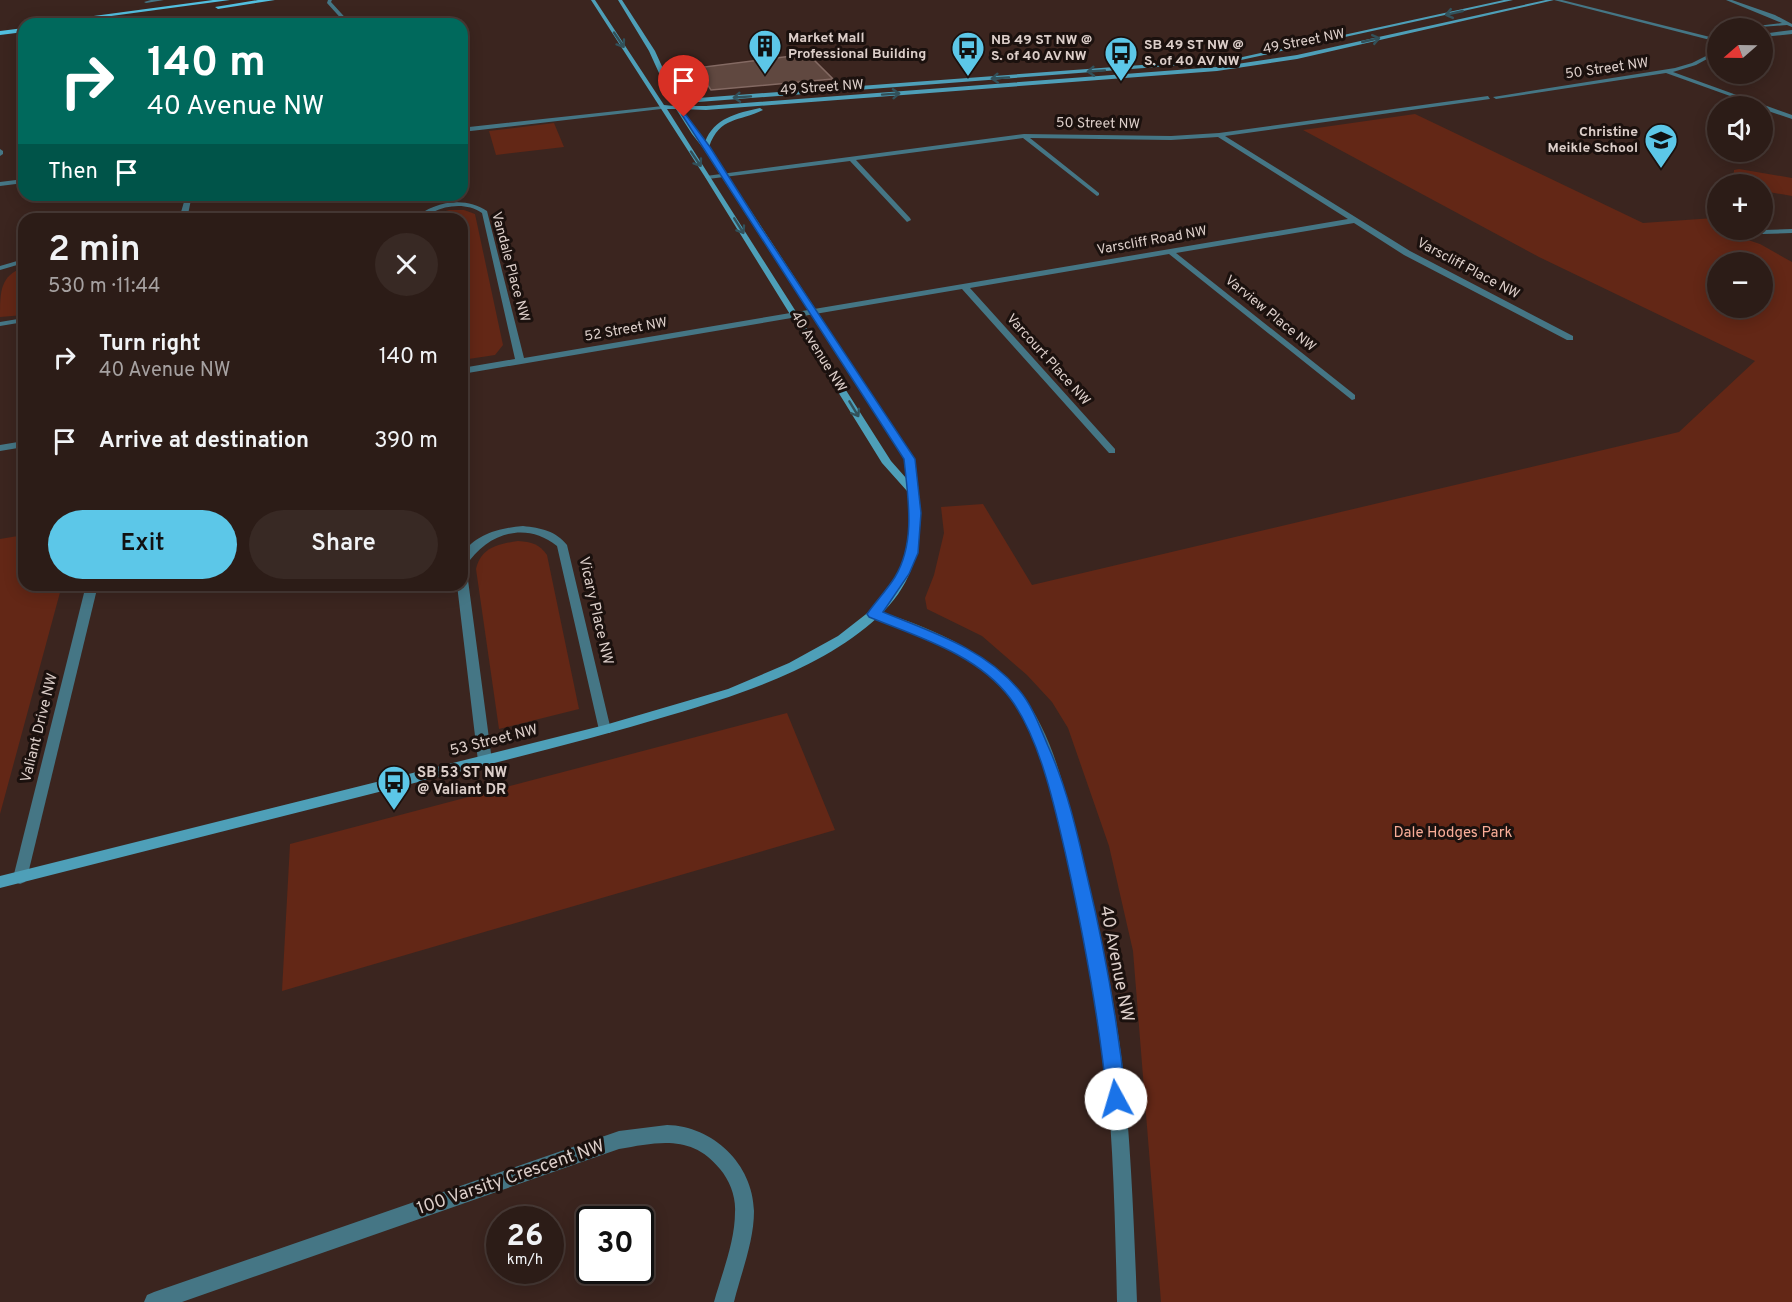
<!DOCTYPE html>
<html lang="en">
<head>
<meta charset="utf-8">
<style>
  :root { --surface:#2c1c17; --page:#382924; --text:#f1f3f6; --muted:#a6a1a1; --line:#483a36; --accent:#5cc7e8 }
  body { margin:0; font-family:Overpass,sans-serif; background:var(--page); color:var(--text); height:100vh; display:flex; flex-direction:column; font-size:22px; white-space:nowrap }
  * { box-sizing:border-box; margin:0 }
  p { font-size:20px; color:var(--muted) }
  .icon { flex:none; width:33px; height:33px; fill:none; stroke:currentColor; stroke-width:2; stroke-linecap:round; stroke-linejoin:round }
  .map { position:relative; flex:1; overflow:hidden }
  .sheet { position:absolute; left:18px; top:213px; width:450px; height:378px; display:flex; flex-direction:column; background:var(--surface); border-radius:18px; box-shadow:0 3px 15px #0003,0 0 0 2px var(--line) }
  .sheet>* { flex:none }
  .hud { position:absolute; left:18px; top:18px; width:450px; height:183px; border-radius:18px; box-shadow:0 3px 15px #0003,0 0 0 2px var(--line); background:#00695c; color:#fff; overflow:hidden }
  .needle { width:39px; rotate:250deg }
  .buttons { position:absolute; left:1707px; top:18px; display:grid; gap:12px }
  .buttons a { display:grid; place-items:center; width:66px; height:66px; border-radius:50%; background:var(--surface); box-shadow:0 3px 15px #0003,0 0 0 2px var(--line); font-size:30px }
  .speed { position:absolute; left:486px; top:1206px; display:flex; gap:12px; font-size:30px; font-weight:700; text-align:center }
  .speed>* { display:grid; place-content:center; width:78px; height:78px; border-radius:50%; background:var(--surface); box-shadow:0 3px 15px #0003,0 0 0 2px var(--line); line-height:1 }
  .speed small { font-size:15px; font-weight:400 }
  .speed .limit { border:3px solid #111; border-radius:9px; background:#fff; color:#111 }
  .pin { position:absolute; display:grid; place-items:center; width:51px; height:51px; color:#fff; margin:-62px -26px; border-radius:50% 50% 50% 0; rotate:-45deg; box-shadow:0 0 6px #0007 }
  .pin .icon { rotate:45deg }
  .me { position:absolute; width:66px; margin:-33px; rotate:354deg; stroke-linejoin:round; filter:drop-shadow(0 0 4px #0008) }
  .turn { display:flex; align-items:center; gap:21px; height:126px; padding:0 30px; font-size:27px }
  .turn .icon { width:78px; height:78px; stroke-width:2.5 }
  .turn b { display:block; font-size:42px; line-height:51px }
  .then { display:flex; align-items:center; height:57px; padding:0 30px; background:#0003; gap:12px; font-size:22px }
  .round { display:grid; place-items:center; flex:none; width:63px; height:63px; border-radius:32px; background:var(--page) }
  .overview { display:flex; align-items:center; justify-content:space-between; height:102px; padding:0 30px }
  h1 { font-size:36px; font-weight:600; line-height:45px }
  .action { display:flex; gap:12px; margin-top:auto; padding:12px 30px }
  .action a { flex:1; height:69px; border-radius:36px; background:var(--accent); color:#111; font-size:24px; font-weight:600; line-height:69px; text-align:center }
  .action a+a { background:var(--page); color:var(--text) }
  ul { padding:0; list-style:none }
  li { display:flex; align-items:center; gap:18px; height:84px; padding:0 30px }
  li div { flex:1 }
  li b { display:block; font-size:22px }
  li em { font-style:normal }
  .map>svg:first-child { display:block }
  .green { fill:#632716; fill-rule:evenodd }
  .building { fill:#604840; stroke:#846a63; stroke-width:1.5 }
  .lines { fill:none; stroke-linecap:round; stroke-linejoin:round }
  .street { fill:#457685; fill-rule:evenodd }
  .secondary { fill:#4e9fb8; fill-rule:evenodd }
  .primary { fill:#52bfdf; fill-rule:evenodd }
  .oneway { stroke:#32515a }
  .route { fill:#1a73e8; stroke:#114b97; stroke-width:1.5 }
  .labels { text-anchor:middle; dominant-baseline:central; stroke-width:6; stroke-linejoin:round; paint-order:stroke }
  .far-poi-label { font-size:14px; font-weight:bold; fill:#dccec9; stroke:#1b110e; text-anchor:start }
  .far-street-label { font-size:14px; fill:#dccec9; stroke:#1b110e }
  .street-label { font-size:15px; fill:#dccec9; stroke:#1b110e }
  .poi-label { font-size:15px; font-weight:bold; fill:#dccec9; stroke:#1b110e; text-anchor:start }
  .park-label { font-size:15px; fill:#f9ad98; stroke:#1b110e }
  .near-street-label { font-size:18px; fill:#dccec9; stroke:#1b110e }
</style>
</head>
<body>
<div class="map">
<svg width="1792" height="1302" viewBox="0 0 1792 1302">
  <rect width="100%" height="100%" fill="#3b251f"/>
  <!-- green -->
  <g class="green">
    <path d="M 1415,114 L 1643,223 L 1714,218 L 1718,230 L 1760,244 L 1792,262 L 1792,1302 L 1161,1302 L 1133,951 L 1109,846 L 1068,728 L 1052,702 L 1027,675 L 982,636 L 927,609 L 925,598 L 934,575 L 944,533 L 941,507 L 983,504 L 1032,585 L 1679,432 L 1755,361 L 1539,257 L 1303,130 ZM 1718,262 L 1762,262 L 1762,308 L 1718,308 Z"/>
    <path d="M 554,123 L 564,147 L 496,155 L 489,131 Z"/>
    <path d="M 1739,169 L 1792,178 L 1792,196 L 1763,191 L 1762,184 L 1733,184 L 1734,170 Z"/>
    <path d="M 449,210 L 464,210 L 475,214 L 503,345 L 495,355 L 462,360 L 462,219 L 429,219 L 433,215 Z"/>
    <path d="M 24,267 L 24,315 L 0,317 C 0,291 0,276 24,267 Z"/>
    <path d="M 24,535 L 24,585 L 62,585 L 0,814 L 0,539 Z"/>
    <path d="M 518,541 C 532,542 539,544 547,555 L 579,709 L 499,729 L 476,569 C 481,547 499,544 518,541 Z"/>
    <path d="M 787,713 L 835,830 L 282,991 L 290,844 Z"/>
  </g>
  <!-- building -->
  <path class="building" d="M 808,54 L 833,79 L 711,90 L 696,68 Z"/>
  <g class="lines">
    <!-- street -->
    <g class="street">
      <path d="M 151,0 L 164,0 L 146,3 L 144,2 Z"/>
      <path d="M 328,0 L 332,0 L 331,2 L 351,24 L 346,24 L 327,3 Z"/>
      <path d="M 1554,0 L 1562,0 L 1718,39 L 1718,42 Z"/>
      <path d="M 1726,0 L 1732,0 L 1775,15 L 1792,24 L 1792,27 L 1787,25 L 1746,28 L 1748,27 L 1782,23 Z"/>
      <path d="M 435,21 L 433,23 L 415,24 L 417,23 Z"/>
      <path d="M 1792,30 L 1792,34 L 1762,37 L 1762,34 Z"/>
      <path d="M 1718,50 L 1718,53 L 1696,65 L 1673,72 L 1792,115 L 1792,119 L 1762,109 L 1762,106 L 1758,106 L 1666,73 L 1496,99 L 1493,97 L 1675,68 L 1692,63 Z"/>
      <path d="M 1488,96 L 1490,99 L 1225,136 L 1410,251 L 1573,336 L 1573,340 L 1567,340 L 1404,255 L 1354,223 L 1176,253 L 1355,395 L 1355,399 L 1352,400 L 1169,254 L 970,288 L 1115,449 L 1115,453 L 1109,453 L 962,289 L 462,374 L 462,368 L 515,359 L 482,213 C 467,203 448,205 433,212 C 426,216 423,219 414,219 C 433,201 466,196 487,211 L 524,358 L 1348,219 L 1218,137 L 1171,140 L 1030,138 L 1099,193 L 1099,195 L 1097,196 L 1023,138 L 856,160 L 910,218 L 911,220 L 907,222 L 850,161 L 708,179 L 705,177 L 706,176 L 1024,134 L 1171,136 L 1219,133 Z"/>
      <path d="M 663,106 L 661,109 L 462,132 L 462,111 L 465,113 L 469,127 Z"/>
      <path d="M 0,149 L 3,151 L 3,154 L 0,156 Z"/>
      <path d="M 24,179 L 24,183 L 0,186 L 0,182 Z"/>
      <path d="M 186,195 L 192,195 L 187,219 L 179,219 Z"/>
      <path d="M 1792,229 L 1792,233 L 1763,234 L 1759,232 L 1763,230 Z"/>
      <path d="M 24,259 L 24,263 L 0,270 L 0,266 Z"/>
      <path d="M 24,318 L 24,322 L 0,326 L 0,322 Z"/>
      <path d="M 24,441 L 24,447 L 0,451 L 0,445 Z"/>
      <path d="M 523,526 C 541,528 556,531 567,545 L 611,730 L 610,733 L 600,733 L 599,730 L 557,546 C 525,520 486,534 466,566 L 462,568 L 462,555 C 475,534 500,528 523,526 Z"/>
      <path d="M 462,576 L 468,580 L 492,761 L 490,765 L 480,765 L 478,761 L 457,585 L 462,585 Z"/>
      <path d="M 86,585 L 98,585 L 27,878 L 25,882 L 20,884 L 15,882 L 13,878 Z"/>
      <path d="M 874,610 C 923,624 987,651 1019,691 C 1054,734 1066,795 1079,847 C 1098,921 1114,995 1123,1070 C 1131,1147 1134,1225 1137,1302 L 1117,1302 C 1115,1213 1113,1124 1102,1035 C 1093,971 1079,907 1065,844 C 1053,797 1041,735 1010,697 C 976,654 919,635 870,617 L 868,614 Z"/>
      <path d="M 667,1125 C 713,1126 753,1164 754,1211 C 754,1242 741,1273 734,1302 L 714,1302 C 722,1273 735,1242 735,1212 C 736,1197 730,1181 720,1169 C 692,1134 658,1142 619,1149 L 182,1302 L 144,1302 L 147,1295 L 154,1292 L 619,1131 Z"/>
    </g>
    <!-- secondary -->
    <g class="secondary">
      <path d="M 591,0 L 595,0 L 664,105 L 674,106 L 649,51 L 618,0 L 622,0 L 655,51 L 680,106 L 706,106 L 1217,67 L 1297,55 L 1546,0 L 1554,0 L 1297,59 L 1217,71 L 706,110 L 682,109 L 705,142 C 714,118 737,113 760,108 L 763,110 C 739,122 720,116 709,147 L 914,459 C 921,521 929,569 878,617 C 823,668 741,694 671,715 C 595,738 519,757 442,776 C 295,813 147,851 0,888 L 0,876 L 605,725 L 728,689 L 789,663 L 838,636 L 870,611 L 885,594 L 897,575 L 907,553 L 909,539 L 910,513 L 907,491 L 882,463 L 705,177 ZM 667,109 L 676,109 L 692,134 L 703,148 L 904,459 L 906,478 L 891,461 Z"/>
      <path d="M 1504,0 L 1513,0 L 1241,60 L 1238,58 Z"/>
      <path d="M 1182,62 L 1184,65 L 685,103 L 682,101 L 685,99 Z"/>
    </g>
    <!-- primary -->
    <g class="primary">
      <path d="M 213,0 L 230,0 L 52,24 L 34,24 Z"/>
      <path d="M 258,0 L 275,0 L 218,9 L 215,7 Z"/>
      <path d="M 24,28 L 24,32 L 0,35 L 0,31 Z"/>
    </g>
  </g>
  <!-- one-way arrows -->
  <defs><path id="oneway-shaft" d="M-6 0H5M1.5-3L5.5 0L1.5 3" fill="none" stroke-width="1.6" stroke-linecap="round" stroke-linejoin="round" transform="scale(1.5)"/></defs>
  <g class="oneway">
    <use href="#oneway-shaft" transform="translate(1454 13) rotate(167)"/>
    <use href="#oneway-shaft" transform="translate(619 40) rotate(56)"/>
    <use href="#oneway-shaft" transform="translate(1371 40) rotate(-13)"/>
    <use href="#oneway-shaft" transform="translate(1096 71) rotate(176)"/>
    <use href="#oneway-shaft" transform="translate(1000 78) rotate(176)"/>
    <use href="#oneway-shaft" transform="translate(891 94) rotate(-4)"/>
    <use href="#oneway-shaft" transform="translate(742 97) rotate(176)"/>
    <use href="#oneway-shaft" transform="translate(696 159) rotate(56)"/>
    <use href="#oneway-shaft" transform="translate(739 226) rotate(58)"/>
    <use href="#oneway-shaft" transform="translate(854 409) rotate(59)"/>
  </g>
  <!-- route -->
  <path class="route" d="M 682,115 L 686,115 L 710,147 L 760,226 L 915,459 L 921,513 L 918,553 L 909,574 L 883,612 C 931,632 984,648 1019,690 C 1032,705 1040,727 1048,746 C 1067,788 1077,832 1087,876 C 1105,950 1118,1024 1126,1099 L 1123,1106 L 1116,1109 L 1109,1106 L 1107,1099 C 1099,1017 1084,937 1066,856 C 1055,808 1040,738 1010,698 C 977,654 918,637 869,617 L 867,614 C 876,601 887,590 895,577 C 916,542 908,498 904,459 Z"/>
  <!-- icons -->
  <defs>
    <symbol id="building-pin" viewBox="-11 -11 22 30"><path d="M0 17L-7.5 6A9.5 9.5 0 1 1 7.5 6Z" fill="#5cc7e8" stroke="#1b110e"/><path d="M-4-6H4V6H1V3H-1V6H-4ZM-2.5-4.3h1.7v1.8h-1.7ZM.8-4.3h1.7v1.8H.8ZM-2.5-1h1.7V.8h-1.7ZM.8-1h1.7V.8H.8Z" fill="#111"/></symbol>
    <symbol id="bus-pin" viewBox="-11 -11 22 30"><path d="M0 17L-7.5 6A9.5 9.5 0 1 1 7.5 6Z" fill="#5cc7e8" stroke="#1b110e"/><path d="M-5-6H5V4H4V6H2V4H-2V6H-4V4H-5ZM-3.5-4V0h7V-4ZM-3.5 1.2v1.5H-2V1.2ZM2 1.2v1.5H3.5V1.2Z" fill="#111"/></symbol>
    <symbol id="school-pin" viewBox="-11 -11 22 30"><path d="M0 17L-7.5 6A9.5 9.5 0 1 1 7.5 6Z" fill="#5cc7e8" stroke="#1b110e"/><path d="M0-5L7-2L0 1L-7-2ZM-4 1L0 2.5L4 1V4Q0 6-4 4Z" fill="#111"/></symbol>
  </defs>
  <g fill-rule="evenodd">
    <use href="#building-pin" x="746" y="27" width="38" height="52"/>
    <use href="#bus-pin" x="949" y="29" width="38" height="52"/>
    <use href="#bus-pin" x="1102" y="34" width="38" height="52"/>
    <use href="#school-pin" x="1642" y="121" width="38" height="52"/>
    <use href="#bus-pin" x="375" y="763" width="38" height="52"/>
  </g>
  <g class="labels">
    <!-- far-poi labels -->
    <g class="far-poi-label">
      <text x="788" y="38">Market Mall<tspan x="788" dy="16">Professional Building</tspan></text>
      <text x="991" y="40">NB 49 ST NW @<tspan x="991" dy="16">S. of 40 AV NW</tspan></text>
      <text x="1144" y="45">SB 49 ST NW @<tspan x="1144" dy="16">S. of 40 AV NW</tspan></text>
      <text x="1638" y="132" text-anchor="end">Christine<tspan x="1638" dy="16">Meikle School</tspan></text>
    </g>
    <!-- far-street labels -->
    <g class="far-street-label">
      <text transform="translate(1304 42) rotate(-11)">49 Street NW</text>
      <text transform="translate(1607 69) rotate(-8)">50 Street NW</text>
      <text transform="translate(822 88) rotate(-4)">49 Street NW</text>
      <text transform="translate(1098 124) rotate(1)">50 Street NW</text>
      <text transform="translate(1152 241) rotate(-10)">Varscliff Road NW</text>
      <text transform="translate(510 267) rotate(75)">Vandale Place NW</text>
      <text transform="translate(1468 269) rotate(28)">Varscliff Place NW</text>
      <text transform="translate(1270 314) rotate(39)">Varview Place NW</text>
      <text transform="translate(626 330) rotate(-10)">52 Street NW</text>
      <text transform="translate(818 352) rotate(58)">40 Avenue NW</text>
      <text transform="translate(1048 360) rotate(48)">Varcourt Place NW</text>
    </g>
    <!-- street labels -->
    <g class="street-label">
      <text transform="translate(595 611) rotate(77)">Vicary Place NW</text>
      <text transform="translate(40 728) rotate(-76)">Valiant Drive NW</text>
      <text transform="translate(494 741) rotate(-14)">53 Street NW</text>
    </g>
    <!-- poi labels -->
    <g class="poi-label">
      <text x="417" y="773">SB 53 ST NW<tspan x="417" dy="17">@ Valiant DR</tspan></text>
    </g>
    <!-- park labels -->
    <g class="park-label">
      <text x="1453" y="833">Dale Hodges Park</text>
    </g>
    <!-- near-street labels -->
    <g class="near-street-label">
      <text transform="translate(1116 964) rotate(79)">40 Avenue NW</text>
      <text transform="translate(511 1178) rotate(-19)">100 Varsity Crescent NW</text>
    </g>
  </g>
</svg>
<div class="buttons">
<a><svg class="needle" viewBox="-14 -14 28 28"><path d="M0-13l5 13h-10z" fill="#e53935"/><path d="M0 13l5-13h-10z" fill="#a6a1a1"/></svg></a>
<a><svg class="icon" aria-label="sound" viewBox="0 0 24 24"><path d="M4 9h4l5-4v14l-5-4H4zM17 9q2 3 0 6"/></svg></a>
<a>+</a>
<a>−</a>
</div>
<div class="speed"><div>26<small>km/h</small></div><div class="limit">30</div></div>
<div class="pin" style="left:684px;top:117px;background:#d93025"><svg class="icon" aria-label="arrive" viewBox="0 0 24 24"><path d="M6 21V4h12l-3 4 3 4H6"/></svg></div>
<svg class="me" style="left:1116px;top:1099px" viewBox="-20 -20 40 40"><circle r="19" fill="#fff"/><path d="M0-13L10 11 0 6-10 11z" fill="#1a73e8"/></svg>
<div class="hud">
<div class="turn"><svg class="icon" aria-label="right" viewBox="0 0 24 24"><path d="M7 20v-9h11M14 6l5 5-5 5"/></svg><div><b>140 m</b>40 Avenue NW</div></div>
<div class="then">Then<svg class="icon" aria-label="arrive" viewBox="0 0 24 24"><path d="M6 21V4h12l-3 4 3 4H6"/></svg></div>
</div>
<section class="sheet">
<div class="overview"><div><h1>2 min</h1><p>530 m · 11:44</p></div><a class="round"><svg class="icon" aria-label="close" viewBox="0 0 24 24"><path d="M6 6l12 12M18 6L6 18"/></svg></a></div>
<ul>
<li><svg class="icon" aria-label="right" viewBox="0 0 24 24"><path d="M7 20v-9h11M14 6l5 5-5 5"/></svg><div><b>Turn right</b><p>40 Avenue NW</p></div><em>140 m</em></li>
<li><svg class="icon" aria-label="arrive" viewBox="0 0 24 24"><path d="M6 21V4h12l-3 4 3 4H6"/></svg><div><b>Arrive at destination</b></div><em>390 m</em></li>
</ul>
<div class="action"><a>Exit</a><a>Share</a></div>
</section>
</div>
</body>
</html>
